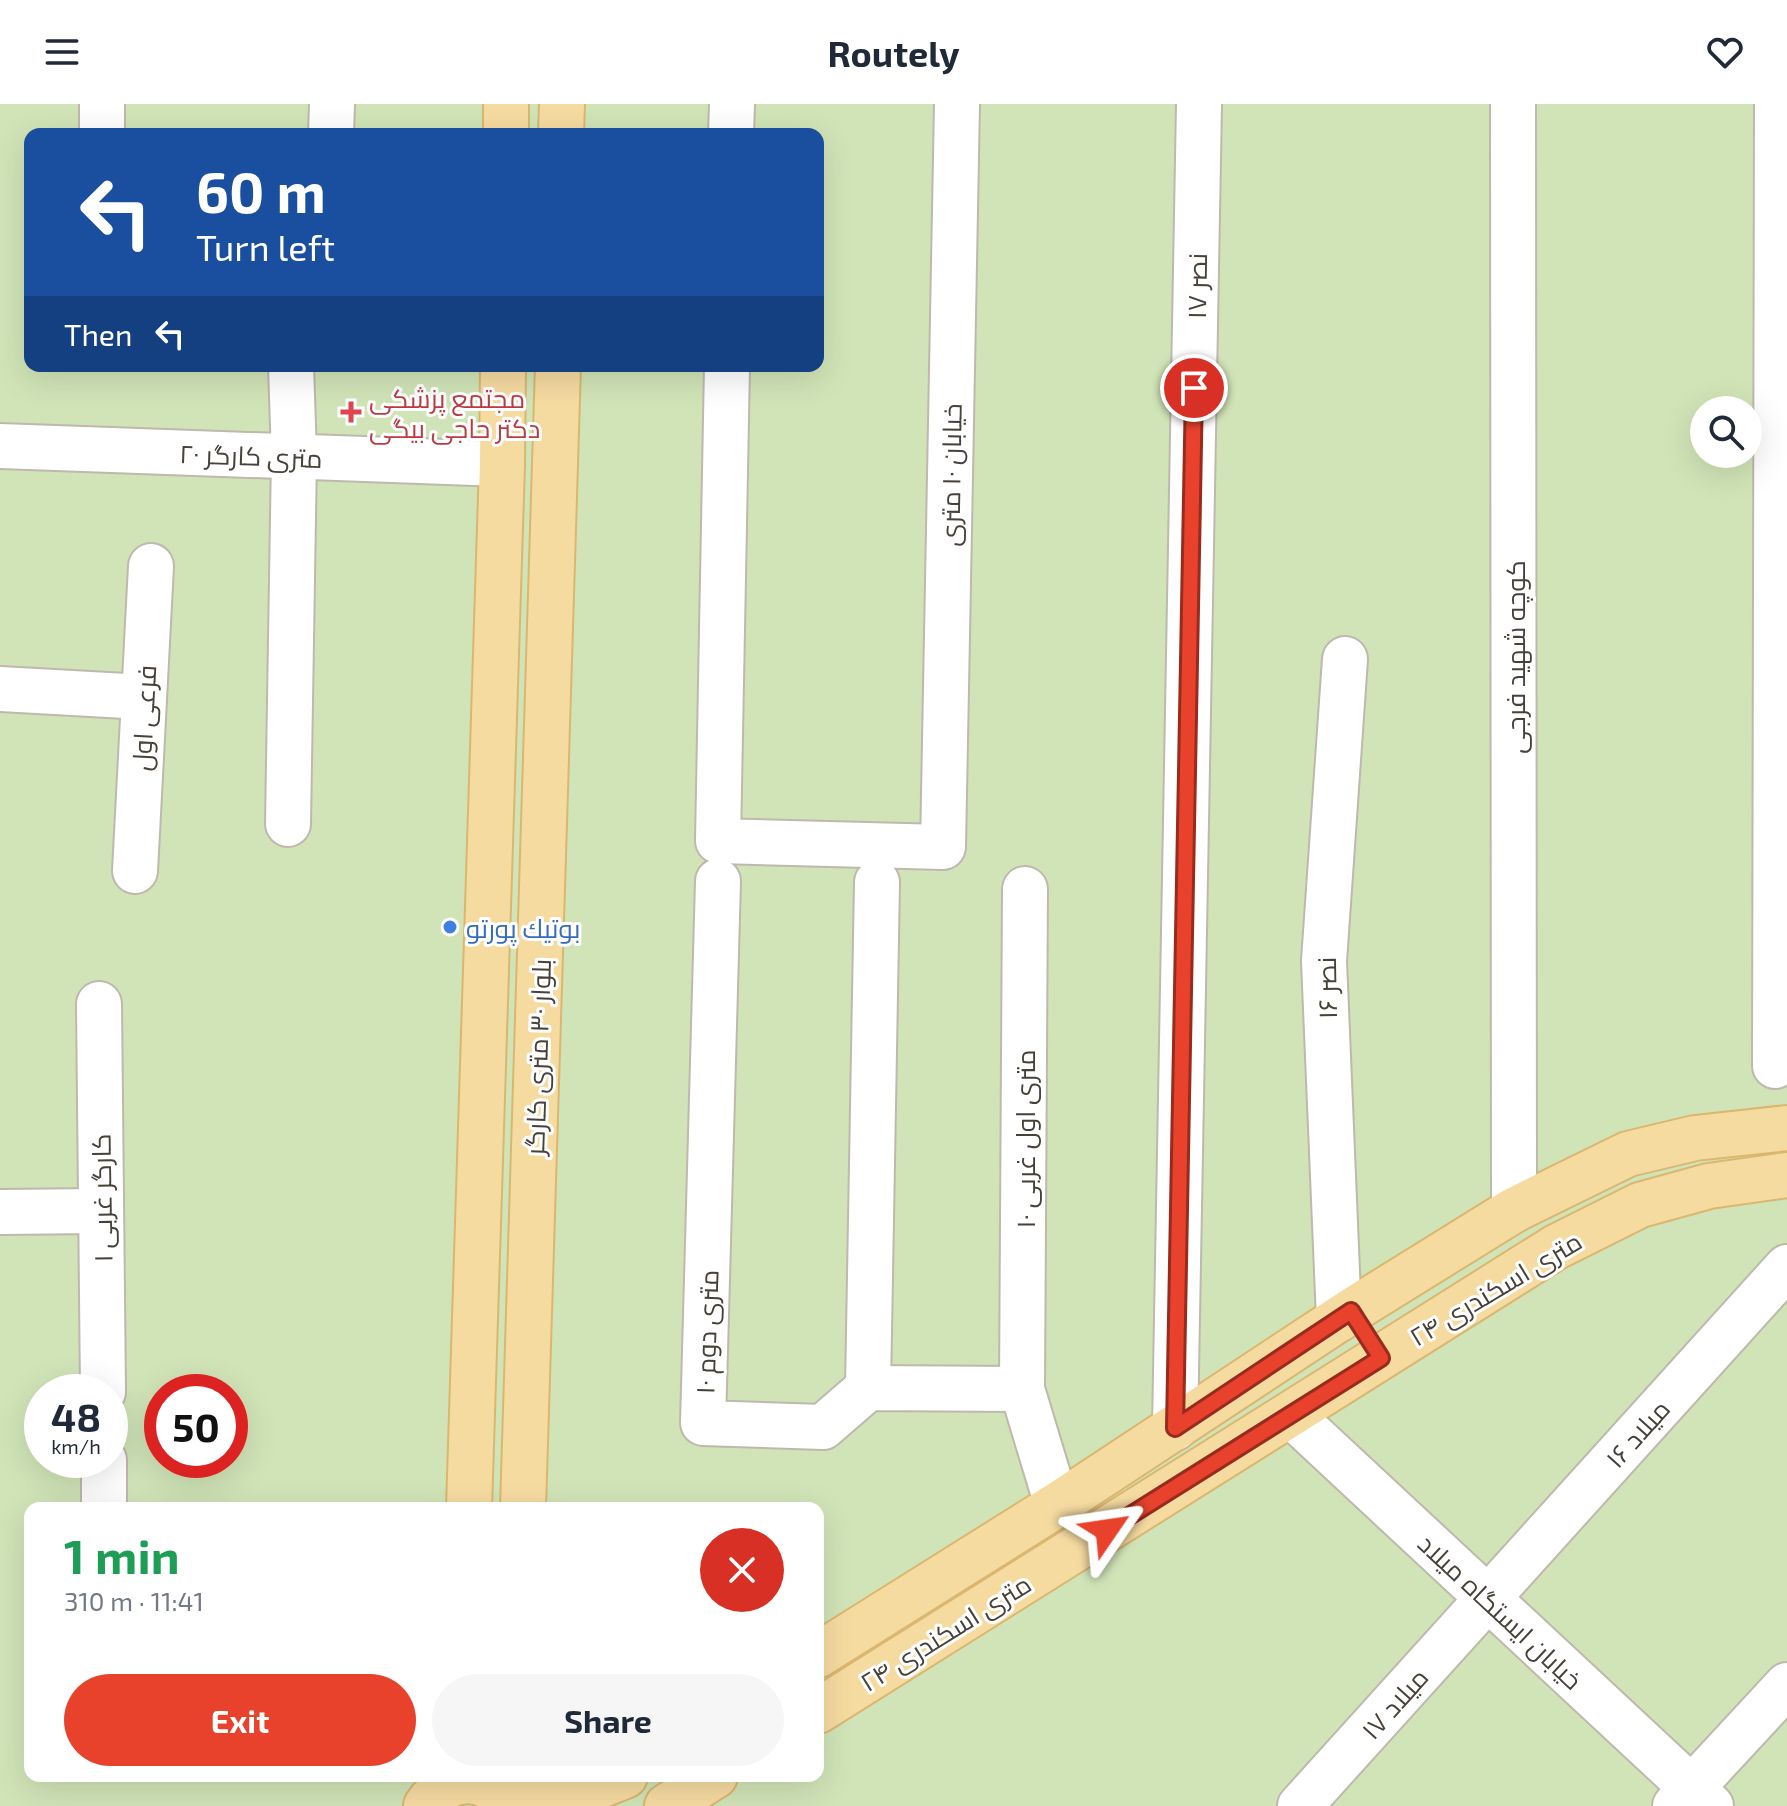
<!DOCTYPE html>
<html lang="en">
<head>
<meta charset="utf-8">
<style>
  :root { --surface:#fff; --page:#f6f6f7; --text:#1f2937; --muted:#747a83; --accent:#e8422d }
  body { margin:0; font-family:"Exo 2",Cairo,sans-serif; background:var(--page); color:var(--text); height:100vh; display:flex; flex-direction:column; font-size:30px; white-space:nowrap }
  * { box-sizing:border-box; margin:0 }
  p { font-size:26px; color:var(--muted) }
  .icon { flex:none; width:44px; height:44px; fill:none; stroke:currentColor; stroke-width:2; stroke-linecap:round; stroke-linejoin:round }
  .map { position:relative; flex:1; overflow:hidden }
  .details { position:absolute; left:24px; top:1398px; width:800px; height:280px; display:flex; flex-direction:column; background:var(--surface); border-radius:16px; box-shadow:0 8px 32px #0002 }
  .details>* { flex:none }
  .top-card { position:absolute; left:24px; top:24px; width:800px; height:244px; border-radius:16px; box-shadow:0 8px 32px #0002; background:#1a4fa0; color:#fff; overflow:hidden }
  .fabs { position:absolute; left:1690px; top:292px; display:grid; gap:16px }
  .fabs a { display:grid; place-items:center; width:72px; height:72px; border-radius:50%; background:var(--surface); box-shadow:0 8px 32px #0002; font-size:40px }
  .speed { position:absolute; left:24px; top:1270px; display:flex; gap:16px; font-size:40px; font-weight:700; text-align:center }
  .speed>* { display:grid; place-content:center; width:104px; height:104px; border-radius:50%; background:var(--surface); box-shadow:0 8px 32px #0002; line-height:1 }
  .speed small { font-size:20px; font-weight:400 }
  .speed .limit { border:12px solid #d22; background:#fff; color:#111 }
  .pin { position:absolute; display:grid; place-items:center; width:68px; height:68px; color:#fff; margin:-34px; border:4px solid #fff; border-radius:50%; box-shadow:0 2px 8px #0007 }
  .me { position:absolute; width:88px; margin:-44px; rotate:58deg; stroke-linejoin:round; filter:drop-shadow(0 0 6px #0008) }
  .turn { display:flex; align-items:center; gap:28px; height:168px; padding:0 40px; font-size:36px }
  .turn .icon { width:104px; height:104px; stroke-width:2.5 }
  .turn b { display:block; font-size:56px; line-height:68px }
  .then { display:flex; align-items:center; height:76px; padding:0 40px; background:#0003; gap:16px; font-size:30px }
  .round { display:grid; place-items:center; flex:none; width:84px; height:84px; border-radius:42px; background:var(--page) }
  .overview { display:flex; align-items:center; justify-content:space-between; height:136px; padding:0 40px }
  h1 { font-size:48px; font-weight:700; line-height:60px; color:#1e9e55 }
  .button { display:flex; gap:16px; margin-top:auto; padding:16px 40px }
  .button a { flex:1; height:92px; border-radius:48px; background:var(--accent); color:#fff; font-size:32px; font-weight:700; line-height:92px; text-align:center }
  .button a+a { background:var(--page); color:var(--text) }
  header { display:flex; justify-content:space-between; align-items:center; height:104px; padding:0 40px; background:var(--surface); font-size:36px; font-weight:700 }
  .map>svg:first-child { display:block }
  .green { fill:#d1e4b7; fill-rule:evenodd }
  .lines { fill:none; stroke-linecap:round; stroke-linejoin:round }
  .minor-casing { stroke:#bfb8ad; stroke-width:48 }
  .major-casing { stroke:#dab771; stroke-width:48 }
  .minor { stroke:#fff; stroke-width:44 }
  .major { stroke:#f6dba1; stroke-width:44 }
  .route-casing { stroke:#972b1d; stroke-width:20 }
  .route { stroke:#e8422d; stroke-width:14 }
  .health-dot { fill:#e0444e; stroke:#fff; stroke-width:3 }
  .shop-dot { fill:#3f7fe0; stroke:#fff; stroke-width:3 }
  .labels { text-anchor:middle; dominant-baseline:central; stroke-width:6; stroke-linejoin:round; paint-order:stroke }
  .street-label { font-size:26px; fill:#474139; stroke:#fff }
  .health-label { font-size:26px; fill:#be3a42; stroke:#fff; text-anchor:start }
  .shop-label { font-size:26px; fill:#366cbe; stroke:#fff; text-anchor:start }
</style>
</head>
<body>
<header><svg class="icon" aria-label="menu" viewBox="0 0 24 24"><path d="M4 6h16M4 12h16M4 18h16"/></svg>Routely<svg class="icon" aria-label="heart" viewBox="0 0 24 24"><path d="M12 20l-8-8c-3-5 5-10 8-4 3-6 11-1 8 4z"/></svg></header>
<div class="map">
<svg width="1787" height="1702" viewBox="0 0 1787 1702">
  <rect width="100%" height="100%" fill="#f4f0ea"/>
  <!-- green -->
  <path class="green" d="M 0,0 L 1787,0 L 1787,1702 L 0,1702 ZM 30,30 L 818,30 L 818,262 L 30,262 ZM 1704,306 L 1748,306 L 1748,350 L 1704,350 ZM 42,1288 L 110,1288 L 110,1356 L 42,1356 ZM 162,1288 L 230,1288 L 230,1356 L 162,1356 ZM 30,1404 L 818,1404 L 818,1672 L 30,1672 Z"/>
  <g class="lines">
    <defs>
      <g id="minor">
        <path d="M 1513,0 L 1514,1106"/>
        <path d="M 102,30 L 102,0"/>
        <path d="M 331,30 L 332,0"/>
        <path d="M 731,30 L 732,0"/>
        <path d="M 727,262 L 718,737 L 943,743 L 957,0"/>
        <path d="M 0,342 L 502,360"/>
        <path d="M 0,585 L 144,593"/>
        <path d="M 288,720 L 294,352 L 291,262"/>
        <path d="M 135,767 L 151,462"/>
        <path d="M 718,777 L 703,1319 L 823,1323 L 868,1284 L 1022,1285 L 1057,1401"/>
        <path d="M 99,900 L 103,1288"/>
        <path d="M 1775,962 L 1777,0"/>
        <path d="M 0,1108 L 101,1107"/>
        <path d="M 1339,1215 L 1324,857 L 1345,555"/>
        <path d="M 868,1284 L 877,778"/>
        <path d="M 1022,1285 L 1025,785"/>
        <path d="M 1291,1311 L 1711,1702"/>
        <path d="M 1175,1324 L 1199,0"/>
        <path d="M 104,1356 L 104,1404"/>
        <path d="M 1300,1702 L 1787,1163"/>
        <path d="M 1675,1702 L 1787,1581"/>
      </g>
      <g id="major">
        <path d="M 506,30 L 506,0"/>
        <path d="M 561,30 L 562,0"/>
        <path d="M 469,1404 L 502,360 L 503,262"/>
        <path d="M 523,1404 L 558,262"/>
        <path d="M 818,1551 L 1057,1401 L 1351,1207 L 1514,1106 L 1628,1050 L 1695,1034 L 1787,1024"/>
        <path d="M 818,1607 L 1556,1143 L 1640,1101 L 1709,1082 L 1787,1071"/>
        <path d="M 507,1700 L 561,1697 L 625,1672"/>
        <path d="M 426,1702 C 446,1670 488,1668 508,1702"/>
        <path d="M 667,1702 L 715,1672"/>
      </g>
    </defs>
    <!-- minor casing -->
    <use href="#minor" class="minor-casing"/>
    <!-- major casing -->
    <use href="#major" class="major-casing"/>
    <!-- minor -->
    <use href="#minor" class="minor"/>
    <!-- major -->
    <use href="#major" class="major"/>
  </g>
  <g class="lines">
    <defs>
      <path id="route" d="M 1107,1426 L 1381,1254 L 1351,1207 L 1175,1324 L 1194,284"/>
    </defs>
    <!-- route casing -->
    <use href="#route" class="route-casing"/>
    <!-- route -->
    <use href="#route" class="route"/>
  </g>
  <!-- markers -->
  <path class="health-dot" d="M347 296h8v8h8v8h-8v8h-8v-8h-8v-8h8z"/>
  <circle class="shop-dot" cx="450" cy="823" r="8"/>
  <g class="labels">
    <!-- street labels -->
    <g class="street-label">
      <text transform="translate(1196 182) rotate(-89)">نصر ۱۷</text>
      <text transform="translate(251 351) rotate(2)">۲۰ متری کارگر</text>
      <text transform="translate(950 371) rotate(-89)">خیابان ۱۰ متری</text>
      <text transform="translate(1514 553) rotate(-90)">کوچه شهید فرجی</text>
      <text transform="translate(143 614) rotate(-87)">فرعی اول</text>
      <text transform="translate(1326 884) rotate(-91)">نصر ۱۶</text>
      <text transform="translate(537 953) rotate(-88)">بلوار ۳۰ متری کارگر</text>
      <text transform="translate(1024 1035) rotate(-90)">۱۰ متری اول غربی</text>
      <text transform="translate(101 1094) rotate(-91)">کارگر غربی ۱</text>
      <text transform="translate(1495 1184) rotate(-31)">۲۴ متری اسکندری</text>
      <text transform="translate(706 1228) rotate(-88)">۱۰ متری دوم</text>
      <text transform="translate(1637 1329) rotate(-48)">میلاد ۱۶</text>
      <text transform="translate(1501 1507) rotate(43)">خیابان ایستگاه میلاد</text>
      <text transform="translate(945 1528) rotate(-32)">۲۴ متری اسکندری</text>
      <text transform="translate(1394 1599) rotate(-48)">میلاد ۱۷</text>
    </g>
    <!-- health labels -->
    <g class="health-label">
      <text x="369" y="293">مجتمع پزشکی<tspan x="369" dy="30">دکتر حاجی بیگی</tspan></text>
    </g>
    <!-- shop labels -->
    <g class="shop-label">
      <text x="466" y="823">بوتيك پورتو</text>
    </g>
  </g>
</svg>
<div class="fabs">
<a><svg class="icon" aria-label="search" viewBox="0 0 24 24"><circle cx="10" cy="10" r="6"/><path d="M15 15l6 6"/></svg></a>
</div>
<div class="speed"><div>48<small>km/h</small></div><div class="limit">50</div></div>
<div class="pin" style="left:1194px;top:284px;background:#d93025"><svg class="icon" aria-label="arrive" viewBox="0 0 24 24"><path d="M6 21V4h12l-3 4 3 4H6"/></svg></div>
<svg class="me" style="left:1107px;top:1426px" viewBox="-20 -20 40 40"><path d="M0-17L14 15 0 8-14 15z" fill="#e8422d" stroke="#fff" stroke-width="4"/></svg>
<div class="top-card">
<div class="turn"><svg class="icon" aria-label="left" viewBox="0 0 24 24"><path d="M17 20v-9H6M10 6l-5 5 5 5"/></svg><div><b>60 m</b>Turn left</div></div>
<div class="then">Then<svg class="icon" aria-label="left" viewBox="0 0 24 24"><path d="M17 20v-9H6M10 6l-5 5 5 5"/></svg></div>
</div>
<section class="details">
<div class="overview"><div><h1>1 min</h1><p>310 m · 11:41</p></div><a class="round" style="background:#d93025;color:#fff"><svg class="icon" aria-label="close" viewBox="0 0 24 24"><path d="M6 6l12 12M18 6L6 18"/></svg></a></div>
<div class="button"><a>Exit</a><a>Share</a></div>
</section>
</div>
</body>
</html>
